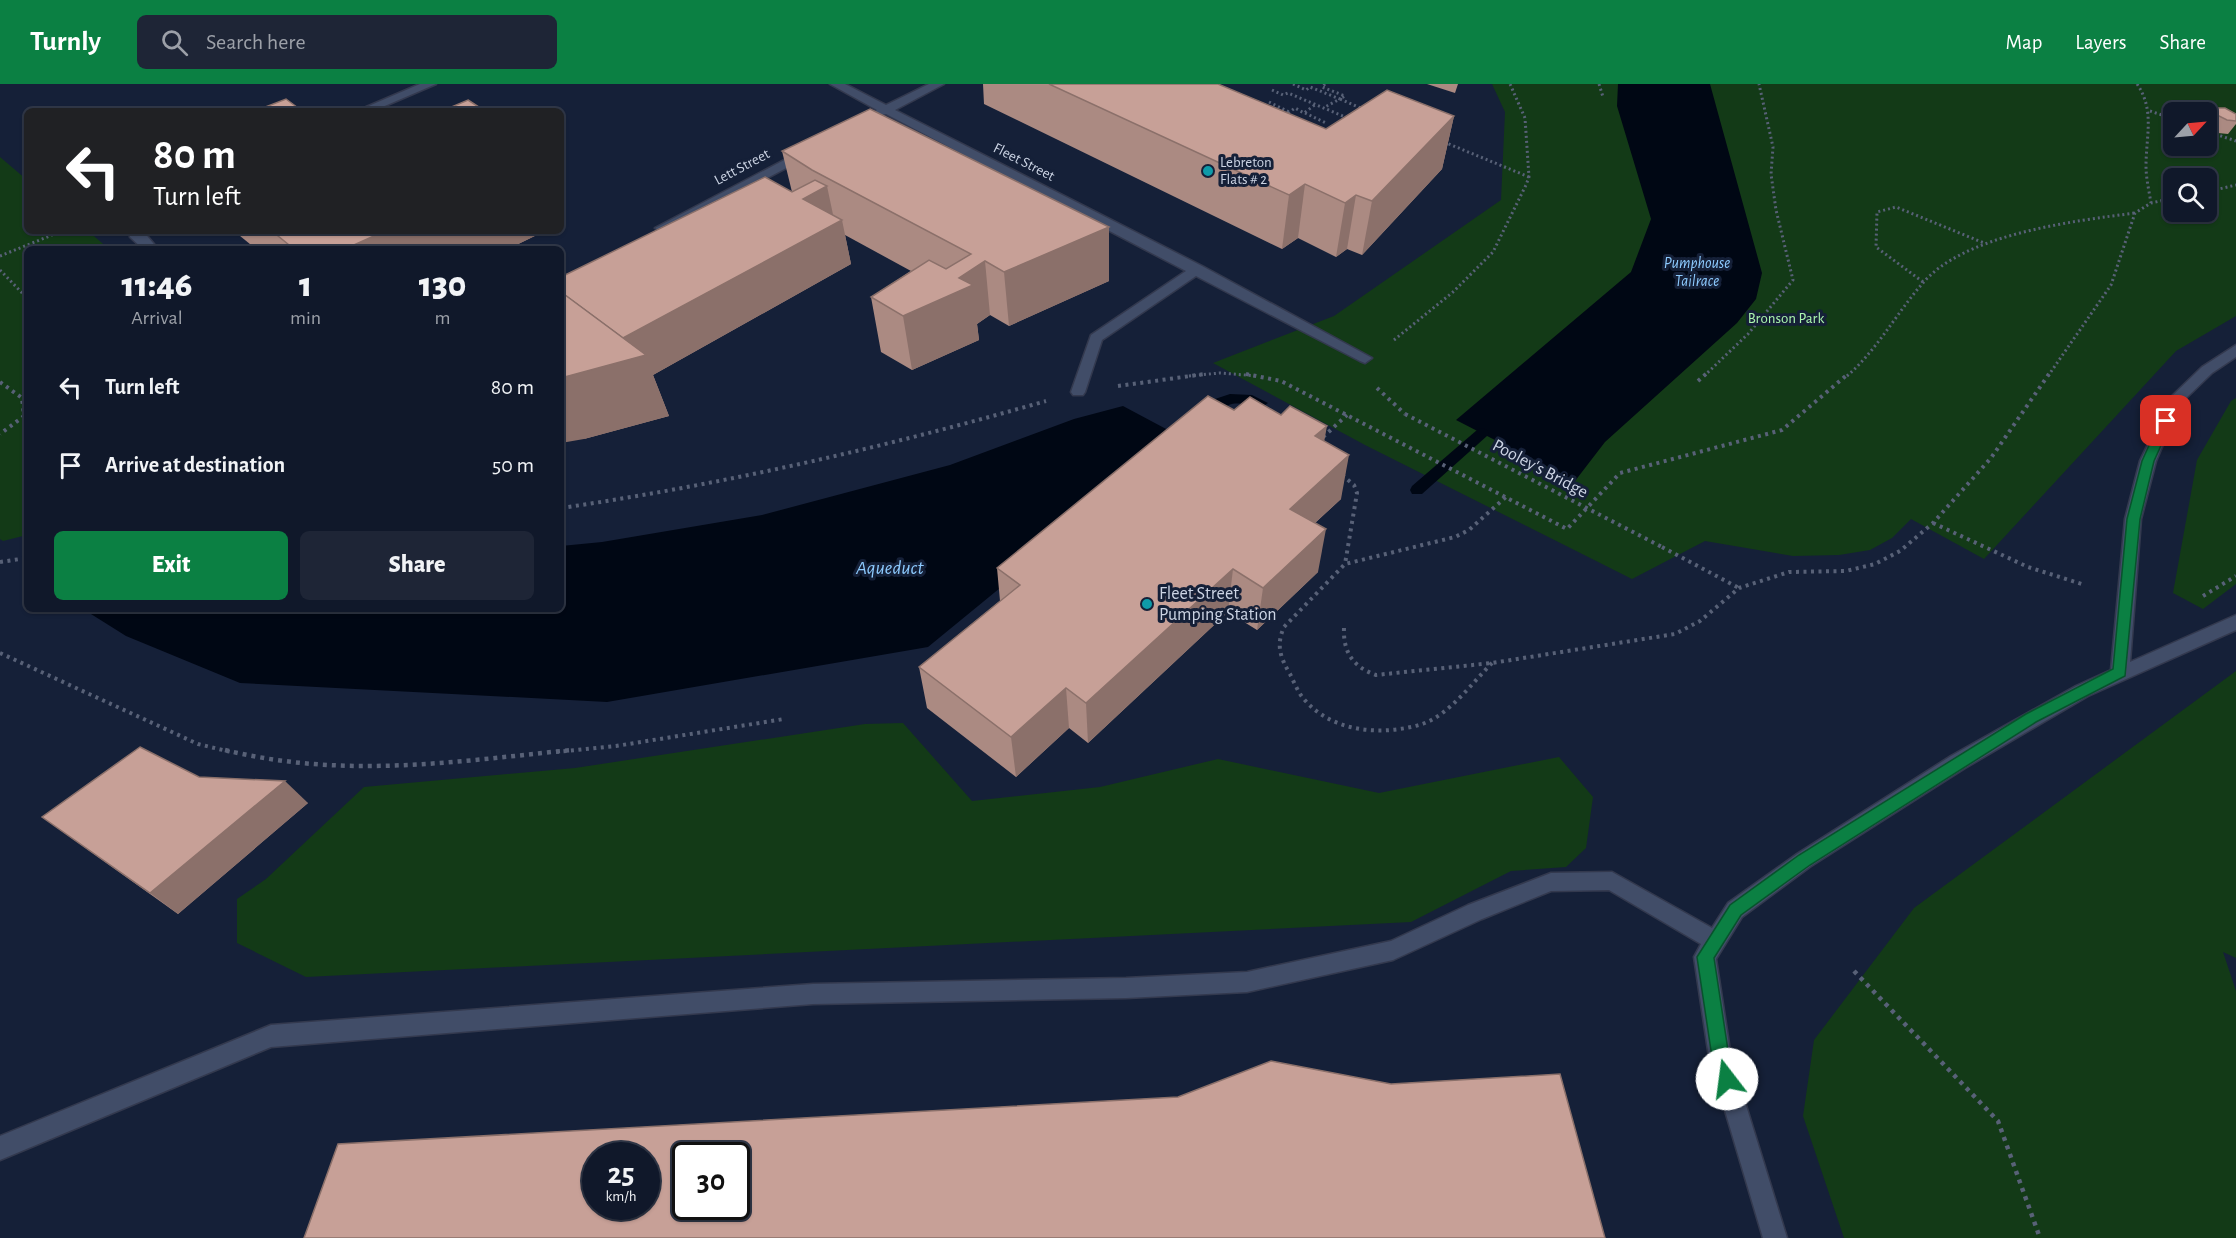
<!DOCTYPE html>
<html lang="en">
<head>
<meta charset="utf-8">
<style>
  :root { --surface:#10182a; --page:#1e2536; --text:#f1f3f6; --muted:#9ca0a8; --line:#303747; --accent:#0b8043 }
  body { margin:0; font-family:"Alegreya Sans",sans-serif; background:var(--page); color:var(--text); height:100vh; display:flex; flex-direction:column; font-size:22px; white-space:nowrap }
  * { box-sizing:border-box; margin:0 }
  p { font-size:20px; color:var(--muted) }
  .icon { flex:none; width:33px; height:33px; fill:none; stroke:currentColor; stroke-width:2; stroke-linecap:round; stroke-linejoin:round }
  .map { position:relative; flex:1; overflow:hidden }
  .sheet { position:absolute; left:24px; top:162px; width:540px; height:366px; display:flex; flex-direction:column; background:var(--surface); border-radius:9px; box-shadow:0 2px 4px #0004,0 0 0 2px var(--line) }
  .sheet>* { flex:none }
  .guide { position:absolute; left:24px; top:24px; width:540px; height:126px; border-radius:9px; box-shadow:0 2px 4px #0004,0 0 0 2px var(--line); background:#202124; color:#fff; overflow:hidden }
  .needle { width:39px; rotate:64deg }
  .tools { position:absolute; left:2163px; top:18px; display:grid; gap:12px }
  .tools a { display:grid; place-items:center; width:54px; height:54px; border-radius:9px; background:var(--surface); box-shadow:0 2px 4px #0004,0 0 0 2px var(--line); font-size:30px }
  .speed { position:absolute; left:582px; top:1058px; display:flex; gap:12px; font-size:30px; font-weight:700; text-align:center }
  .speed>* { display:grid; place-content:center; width:78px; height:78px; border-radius:50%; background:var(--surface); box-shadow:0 2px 4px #0004,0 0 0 2px var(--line); line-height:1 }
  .speed small { font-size:15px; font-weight:400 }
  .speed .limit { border:3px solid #111; border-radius:9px; background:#fff; color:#111 }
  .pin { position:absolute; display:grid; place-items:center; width:51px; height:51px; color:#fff; margin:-26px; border-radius:12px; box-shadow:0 3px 9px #0006 }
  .me { position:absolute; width:66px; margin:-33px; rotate:345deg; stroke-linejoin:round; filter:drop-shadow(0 0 4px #0008) }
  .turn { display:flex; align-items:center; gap:21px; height:126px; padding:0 30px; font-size:27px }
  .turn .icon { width:78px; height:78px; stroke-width:2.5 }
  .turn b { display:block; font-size:42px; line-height:51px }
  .eta { display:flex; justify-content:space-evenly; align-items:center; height:102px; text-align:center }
  .eta b { font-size:36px; font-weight:800; line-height:42px }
  .button { display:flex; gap:12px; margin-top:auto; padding:12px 30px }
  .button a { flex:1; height:69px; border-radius:9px; background:var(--accent); color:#fff; font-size:24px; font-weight:800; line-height:69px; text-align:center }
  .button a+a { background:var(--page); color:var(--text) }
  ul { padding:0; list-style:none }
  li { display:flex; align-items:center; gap:18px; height:78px; padding:0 30px }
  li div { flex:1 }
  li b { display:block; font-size:22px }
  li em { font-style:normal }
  header { display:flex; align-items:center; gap:36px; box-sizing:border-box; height:84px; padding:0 30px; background:var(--accent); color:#fff }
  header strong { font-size:28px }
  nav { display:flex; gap:33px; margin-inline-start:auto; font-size:21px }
  .search { width:420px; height:54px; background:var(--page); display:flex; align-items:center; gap:15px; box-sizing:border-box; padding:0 21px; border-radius:9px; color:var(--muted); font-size:22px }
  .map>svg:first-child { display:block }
  .green { fill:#133a17; fill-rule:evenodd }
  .water { fill:#000714 }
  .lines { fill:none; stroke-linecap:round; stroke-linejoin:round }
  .stream { fill:#000714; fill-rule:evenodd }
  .minor-casing { stroke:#33394e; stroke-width:3 }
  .path-far2 { stroke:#586177; stroke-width:3; stroke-dasharray:2 3; stroke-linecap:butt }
  .path-far1 { stroke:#586177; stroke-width:4; stroke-dasharray:3 4.5; stroke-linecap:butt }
  .path { stroke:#586177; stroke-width:4.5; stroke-dasharray:4 5; stroke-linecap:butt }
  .minor { fill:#414d68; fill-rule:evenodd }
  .path-bridge { stroke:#586177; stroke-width:4; stroke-dasharray:3 4.5; stroke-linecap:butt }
  .wall { fill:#ab8a82 }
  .shaded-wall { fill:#8b706a }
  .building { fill:#c7a097; stroke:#8b706a; stroke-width:1.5; fill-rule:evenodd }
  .route { fill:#0b8043; stroke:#07532c; stroke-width:1.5 }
  .culture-dot { fill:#0f9aa8; stroke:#152038; stroke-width:2 }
  .labels { text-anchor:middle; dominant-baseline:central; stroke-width:6; stroke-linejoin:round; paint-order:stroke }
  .far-street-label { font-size:15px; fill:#ccd4e4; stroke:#152038 }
  .far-poi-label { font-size:15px; fill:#ccd4e4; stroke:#152038; text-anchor:start }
  .far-park-label { font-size:15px; fill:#acf6af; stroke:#152038 }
  .far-water-label { font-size:16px; font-style:italic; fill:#8dcafe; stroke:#152038 }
  .street-label { font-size:18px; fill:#ccd4e4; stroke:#152038 }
  .poi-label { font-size:18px; fill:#ccd4e4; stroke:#152038; text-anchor:start }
  .water-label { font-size:20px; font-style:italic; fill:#8dcafe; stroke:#152038 }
</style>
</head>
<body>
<header>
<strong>Turnly</strong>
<div class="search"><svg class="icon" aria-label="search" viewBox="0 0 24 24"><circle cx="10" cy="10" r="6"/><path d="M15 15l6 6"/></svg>Search here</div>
<nav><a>Map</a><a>Layers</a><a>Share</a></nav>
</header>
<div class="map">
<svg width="2236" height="1154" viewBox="0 0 2236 1154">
  <rect width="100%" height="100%" fill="#152038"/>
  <!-- green -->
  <g class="green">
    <path d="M 1492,0 L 2236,0 L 2236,232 L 2176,267 L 1984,475 L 1911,435 L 1892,454 L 1870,466 L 1839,471 L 1793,472 L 1705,457 L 1632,495 L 1365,361 L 1213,279 L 1334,232 L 1501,116 L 1505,28 ZM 2174,28 L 2206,28 L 2206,62 L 2174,62 ZM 2174,94 L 2206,94 L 2206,128 L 2174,128 Z"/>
    <path d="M 0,73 L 27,96 L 27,147 L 88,147 L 109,165 L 27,165 L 27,451 L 3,457 L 0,455 Z"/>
    <path d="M 2236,314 L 2236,500 L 2203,525 L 2173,509 L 2197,376 L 2231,317 Z"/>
    <path d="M 2236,587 L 2236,874 L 2223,868 L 2236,907 L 2236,1154 L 1844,1154 L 1803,1032 L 1814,956 L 1914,824 Z"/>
    <path d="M 903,639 L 972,717 L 1100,703 L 1218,675 L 1379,709 L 1559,673 L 1593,713 L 1586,764 L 1566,783 L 1511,787 L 1411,838 L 306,893 L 237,859 L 237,815 L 266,795 L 364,703 L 575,684 L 865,640 Z"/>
  </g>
  <!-- water -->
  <g class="water">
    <path d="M 1618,0 L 1710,0 L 1762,189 L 1756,215 L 1737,239 L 1605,358 L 1575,397 L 1456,336 L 1631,188 L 1651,135 L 1617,22 Z"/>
    <path d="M 1123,322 L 1183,354 L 928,563 L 607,618 L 240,599 L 126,552 L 83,525 L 561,525 L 561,462 L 602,458 L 762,431 L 950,381 L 1074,335 Z"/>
  </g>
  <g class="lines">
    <!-- stream -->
    <g class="stream">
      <path d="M 1230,310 L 1252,311 L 1268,319 L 1261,324 C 1221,313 1233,325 1202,334 L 1195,329 L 1212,316 Z"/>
      <path d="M 1482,344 L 1487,346 L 1489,349 L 1487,352 L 1422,410 L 1412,410 L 1410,406 L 1412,402 L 1477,346 Z"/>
    </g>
    <defs>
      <g id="minor">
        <path d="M 420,0 L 436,0 L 373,27 L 357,27 Z"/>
        <path d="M 830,0 L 845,0 L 886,21 L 929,0 L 944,0 L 895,26 L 1202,182 L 1372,274 L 1365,279 L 1360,277 L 1196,192 L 1102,256 L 1085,308 L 1083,311 L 1073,311 L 1071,308 L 1091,251 L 1186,187 L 886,30 L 873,32 L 871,30 L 877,26 Z"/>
        <path d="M 805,65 L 811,69 L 809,72 L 667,147 L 662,148 L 655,144 Z"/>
        <path d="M 129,147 L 143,147 L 158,165 L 143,165 L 130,153 Z"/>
        <path d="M 2236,261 L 2236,273 L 2212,289 L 2181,319 L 2156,377 L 2141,435 L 2130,578 L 2236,531 L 2236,546 L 2088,612 L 1965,684 L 1811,782 L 1742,833 L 1716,875 L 1731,973 L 1787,1154 L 1763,1154 L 1709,973 L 1694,873 L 1701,860 L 1609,806 L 1551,807 L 1482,835 L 1393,876 L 1247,908 L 1126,914 L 813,920 L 271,963 L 0,1076 L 0,1052 L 271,941 L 813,900 L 1126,894 L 1247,888 L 1391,857 L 1468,821 L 1551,789 L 1612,788 L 1712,844 L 1728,819 L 1797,770 L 1951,672 L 2076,602 L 2111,586 L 2125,435 L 2140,377 L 2170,314 L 2202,283 Z"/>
      </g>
    </defs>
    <!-- minor casing -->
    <use href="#minor" class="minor-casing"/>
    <!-- path-far2 -->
    <g class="path-far2">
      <path d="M 1293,0 L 1306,6 L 1310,3 L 1340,15 L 1325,23"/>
      <path d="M 1325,0 L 1322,3 L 1345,12 L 1340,15 L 1365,26"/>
      <path d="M 1599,0 L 1603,13"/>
      <path d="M 2137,0 C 2155,26 2146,52 2146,82 C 2146,94 2149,107 2151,119"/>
      <path d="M 1272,6 L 1283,11 L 1288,9 L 1350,35"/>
      <path d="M 1269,18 L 1289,28"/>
      <path d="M 2150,27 L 2174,35"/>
      <path d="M 1305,29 L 1326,39"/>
      <path d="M 1284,32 L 1295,24 L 1304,29 L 1316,20"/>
      <path d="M 2206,47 L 2236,57"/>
      <path d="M 1444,58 L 1529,93"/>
      <path d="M 2206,108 L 2236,101"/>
      <path d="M 0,172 L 62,147"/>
      <path d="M 0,186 L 27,214"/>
      <path d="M 1923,198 L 1876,163 L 1877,128 L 1896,123 L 1984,159"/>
      <path d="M 1394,256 L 1453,208 L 1493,168 L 1526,101 L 1529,93 L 1525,34 L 1510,0"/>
      <path d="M 1189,292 L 1220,289 L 1258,292"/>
      <path d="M 1704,292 L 1748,250 L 1793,196 L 1776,126 L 1771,90 L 1773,63 L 1759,0"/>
      <path d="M 1847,292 C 1877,266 1896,230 1922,200 C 1963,150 2074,137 2135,129"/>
      <path d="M 2048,292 L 2111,201 L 2135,129 L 2151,119 L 2174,114"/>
    </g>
    <!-- path-far1 -->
    <g class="path-far1">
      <path d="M 1246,290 L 1281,297 L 1567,445 L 1620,389 L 1782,346 L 1848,290"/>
      <path d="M 1698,297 L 1706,290"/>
      <path d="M 0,298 L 22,314 L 24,332 L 0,350"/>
      <path d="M 1118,302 L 1205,290"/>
      <path d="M 1377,304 L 1405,330"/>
      <path d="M 1323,353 L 1347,331"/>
      <path d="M 1342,391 L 1354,401 L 1357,409 L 1345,480"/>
      <path d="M 561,424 C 726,400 886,363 1046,317"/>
      <path d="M 1933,439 L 2028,483 L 2085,501"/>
      <path d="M 1662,463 L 1739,504"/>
      <path d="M 0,478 L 27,474"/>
      <path d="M 2203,512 L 2236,492"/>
      <path d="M 1344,544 C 1343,568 1353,583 1376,591 L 1492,579 L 1675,550 L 1700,537 L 1739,504 L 1789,488 L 1846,487 L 1875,480 L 1900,467 L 1933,439 L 1991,374 L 2049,290"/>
      <path d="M 0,569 L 198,660 L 231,668"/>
      <path d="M 1492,579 C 1471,600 1448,633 1419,641 C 1379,652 1331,648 1303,614 C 1298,608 1294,598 1290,590 C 1280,573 1276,561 1284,543 L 1345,480 L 1455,453 L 1469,446 L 1506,413"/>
      <path d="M 556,668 L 616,662 L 784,635"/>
    </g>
    <!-- path -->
    <g class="path">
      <path d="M 225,666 C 343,695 453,678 571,666"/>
      <path d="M 1854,887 L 1998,1037 L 2040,1154"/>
    </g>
    <!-- minor -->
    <use href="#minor" class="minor"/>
    <!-- path-bridge -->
    <path class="path-bridge" d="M 1405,330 L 1662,463"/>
  </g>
  <!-- wall -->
  <g class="wall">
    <path d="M 983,0 L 1218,0 L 1326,45 L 1454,32 L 1442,85 L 1362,171 L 1347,165 L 1336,173 L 1298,154 L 1282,165 L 984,20 Z"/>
    <path d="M 1427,0 L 1458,0 L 1455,9 Z"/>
    <path d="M 2211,28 L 2236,30 L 2236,40 L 2228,50 L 2218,49 L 2206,43 L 2206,34 Z"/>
    <path d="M 782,67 L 1109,143 L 1109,197 L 1009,242 L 990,231 L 977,240 L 979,256 L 912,286 L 881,268 L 871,213 L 911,187 L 845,151 L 851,180 L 653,291 L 669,332 L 584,355 L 792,108 Z"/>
    <path d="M 234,147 L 545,147 L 508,165 L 256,165 Z"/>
    <path d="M 1234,326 L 1324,357 L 1341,415 L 1315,439 L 1318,488 L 1257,546 L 1228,528 L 1088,659 L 1069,644 L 1016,693 L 927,624 L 919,583 L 1000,517 L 997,484 Z"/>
    <path d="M 199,693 L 308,719 L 178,830 L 42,733 Z"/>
  </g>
  <!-- shaded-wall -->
  <g class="shaded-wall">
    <path d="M 1454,32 L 1442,85 L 1362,171 L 1372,117 Z"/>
    <path d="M 1305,100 L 1298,154 L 1282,165 L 1289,111 Z"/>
    <path d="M 827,102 L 835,140 L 842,136 L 851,180 L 653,291 L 669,332 L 584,355 L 561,359 L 561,294 L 621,255 L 803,115 Z"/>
    <path d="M 1356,111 L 1347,165 L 1336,173 L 1345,119 Z"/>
    <path d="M 1109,143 L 1109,197 L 1009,242 L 1004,188 Z"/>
    <path d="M 385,147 L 545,147 L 508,165 L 345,165 Z"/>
    <path d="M 985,177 L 990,231 L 977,240 L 979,256 L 912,286 L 903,232 L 959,194 Z"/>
    <path d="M 1327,342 L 1319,386 L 1315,352 Z"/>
    <path d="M 1349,371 L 1341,415 L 1283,468 L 1290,425 Z"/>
    <path d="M 1326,445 L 1318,488 L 1257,546 L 1263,504 Z"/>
    <path d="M 1233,485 L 1228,528 L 1088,659 L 1086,619 Z"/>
    <path d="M 1066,604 L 1069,644 L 1016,693 L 1011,653 Z"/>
    <path d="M 285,697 L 308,719 L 178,830 L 150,809 Z"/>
  </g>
  <!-- building -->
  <g class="building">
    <path d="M 1049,0 L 1218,0 L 1326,45 L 1387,6 L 1454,32 L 1372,117 L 1356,111 L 1345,119 L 1305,100 L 1289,111 Z"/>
    <path d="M 286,15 L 302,27 L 255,27 Z"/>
    <path d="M 468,16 L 485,27 L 442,27 Z"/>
    <path d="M 2215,24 L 2225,24 L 2236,30 L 2236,37 L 2227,36 L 2211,28 Z"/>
    <path d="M 870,25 L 1109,143 L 1004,188 L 985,177 L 959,194 L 973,201 L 903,232 L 871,213 L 929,176 L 946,185 L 971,170 L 812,86 L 782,67 Z"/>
    <path d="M 765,93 L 792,108 L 815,96 L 827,102 L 803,115 L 842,136 L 623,254 L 561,208 L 561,193 Z"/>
    <path d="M 272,147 L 385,147 L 345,165 L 294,165 Z"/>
    <path d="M 561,208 L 646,271 L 561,294 Z"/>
    <path d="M 1208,312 L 1234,326 L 1250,313 L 1281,331 L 1290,322 L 1327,342 L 1315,352 L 1349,371 L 1290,425 L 1326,445 L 1263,504 L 1233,485 L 1086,619 L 1066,604 L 1011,653 L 919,583 L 1020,501 L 997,484 Z"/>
    <path d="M 140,663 L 199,693 L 285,697 L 150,809 L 42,733 Z"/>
    <path d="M 1271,977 L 1391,1000 L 1560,990 L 1605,1154 L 304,1154 L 338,1060 L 1178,1013 ZM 596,1071 L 646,1071 L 646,1122 L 596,1122 ZM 686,1071 L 736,1071 L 736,1122 L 686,1122 Z"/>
  </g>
  <!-- route -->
  <path class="route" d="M 2166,333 L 2172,337 L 2154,377 L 2140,435 L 2125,592 L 2036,638 L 1810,781 L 1741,831 L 1714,874 L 1729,973 L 1736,995 L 1733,1002 L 1727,1004 L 1721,1002 L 1712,973 L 1697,873 L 1730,821 L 1799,771 L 2026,630 L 2113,585 L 2127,435 L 2142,377 L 2160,337 Z"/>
  <!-- markers -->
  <g class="culture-dot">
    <circle cx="1208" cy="87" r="6"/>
    <circle cx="1147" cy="520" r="6"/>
  </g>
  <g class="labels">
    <!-- far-street labels -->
    <g class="far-street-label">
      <text transform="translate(1024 78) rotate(27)">Fleet Street</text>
      <text transform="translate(742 83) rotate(-28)">Lett Street</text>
    </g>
    <!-- far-poi labels -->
    <g class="far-poi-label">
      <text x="1220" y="78">Lebreton<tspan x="1220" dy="17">Flats # 2</tspan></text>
    </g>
    <!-- far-park labels -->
    <g class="far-park-label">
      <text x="1786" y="234">Bronson Park</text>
    </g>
    <!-- far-water labels -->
    <g class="far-water-label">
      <text x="1697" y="179">Pumphouse<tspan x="1697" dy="18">Tailrace</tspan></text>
    </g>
    <!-- street labels -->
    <g class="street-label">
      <text transform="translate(1540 385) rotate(28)">Pooley's Bridge</text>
    </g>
    <!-- poi labels -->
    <g class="poi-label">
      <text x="1159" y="510">Fleet Street<tspan x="1159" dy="21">Pumping Station</tspan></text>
    </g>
    <!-- water labels -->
    <g class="water-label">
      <text x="890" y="484">Aqueduct</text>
    </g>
  </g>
</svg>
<div class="tools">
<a><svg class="needle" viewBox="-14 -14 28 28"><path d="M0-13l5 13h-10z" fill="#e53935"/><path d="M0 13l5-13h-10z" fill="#9ca0a8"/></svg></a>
<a><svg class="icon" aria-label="search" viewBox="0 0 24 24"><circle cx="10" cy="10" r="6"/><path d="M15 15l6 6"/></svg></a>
</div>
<div class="speed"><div>25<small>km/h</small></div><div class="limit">30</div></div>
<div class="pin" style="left:2166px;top:337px;background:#d93025"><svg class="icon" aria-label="arrive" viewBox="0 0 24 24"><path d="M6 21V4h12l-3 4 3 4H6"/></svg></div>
<svg class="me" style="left:1727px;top:995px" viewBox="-20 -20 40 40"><circle r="19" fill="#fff"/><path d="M0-13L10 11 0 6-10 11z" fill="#0b8043"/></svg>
<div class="guide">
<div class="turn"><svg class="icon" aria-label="left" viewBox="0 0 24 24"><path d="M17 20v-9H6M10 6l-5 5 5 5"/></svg><div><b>80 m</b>Turn left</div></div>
</div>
<section class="sheet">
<div class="eta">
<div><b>11:46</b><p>Arrival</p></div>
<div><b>1</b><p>min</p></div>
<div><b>130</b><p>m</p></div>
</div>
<ul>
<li><svg class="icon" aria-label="left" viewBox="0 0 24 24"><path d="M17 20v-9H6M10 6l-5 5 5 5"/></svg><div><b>Turn left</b></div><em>80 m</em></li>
<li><svg class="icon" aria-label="arrive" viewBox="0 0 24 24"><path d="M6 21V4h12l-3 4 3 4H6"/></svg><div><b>Arrive at destination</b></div><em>50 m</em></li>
</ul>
<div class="button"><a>Exit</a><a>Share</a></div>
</section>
</div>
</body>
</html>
